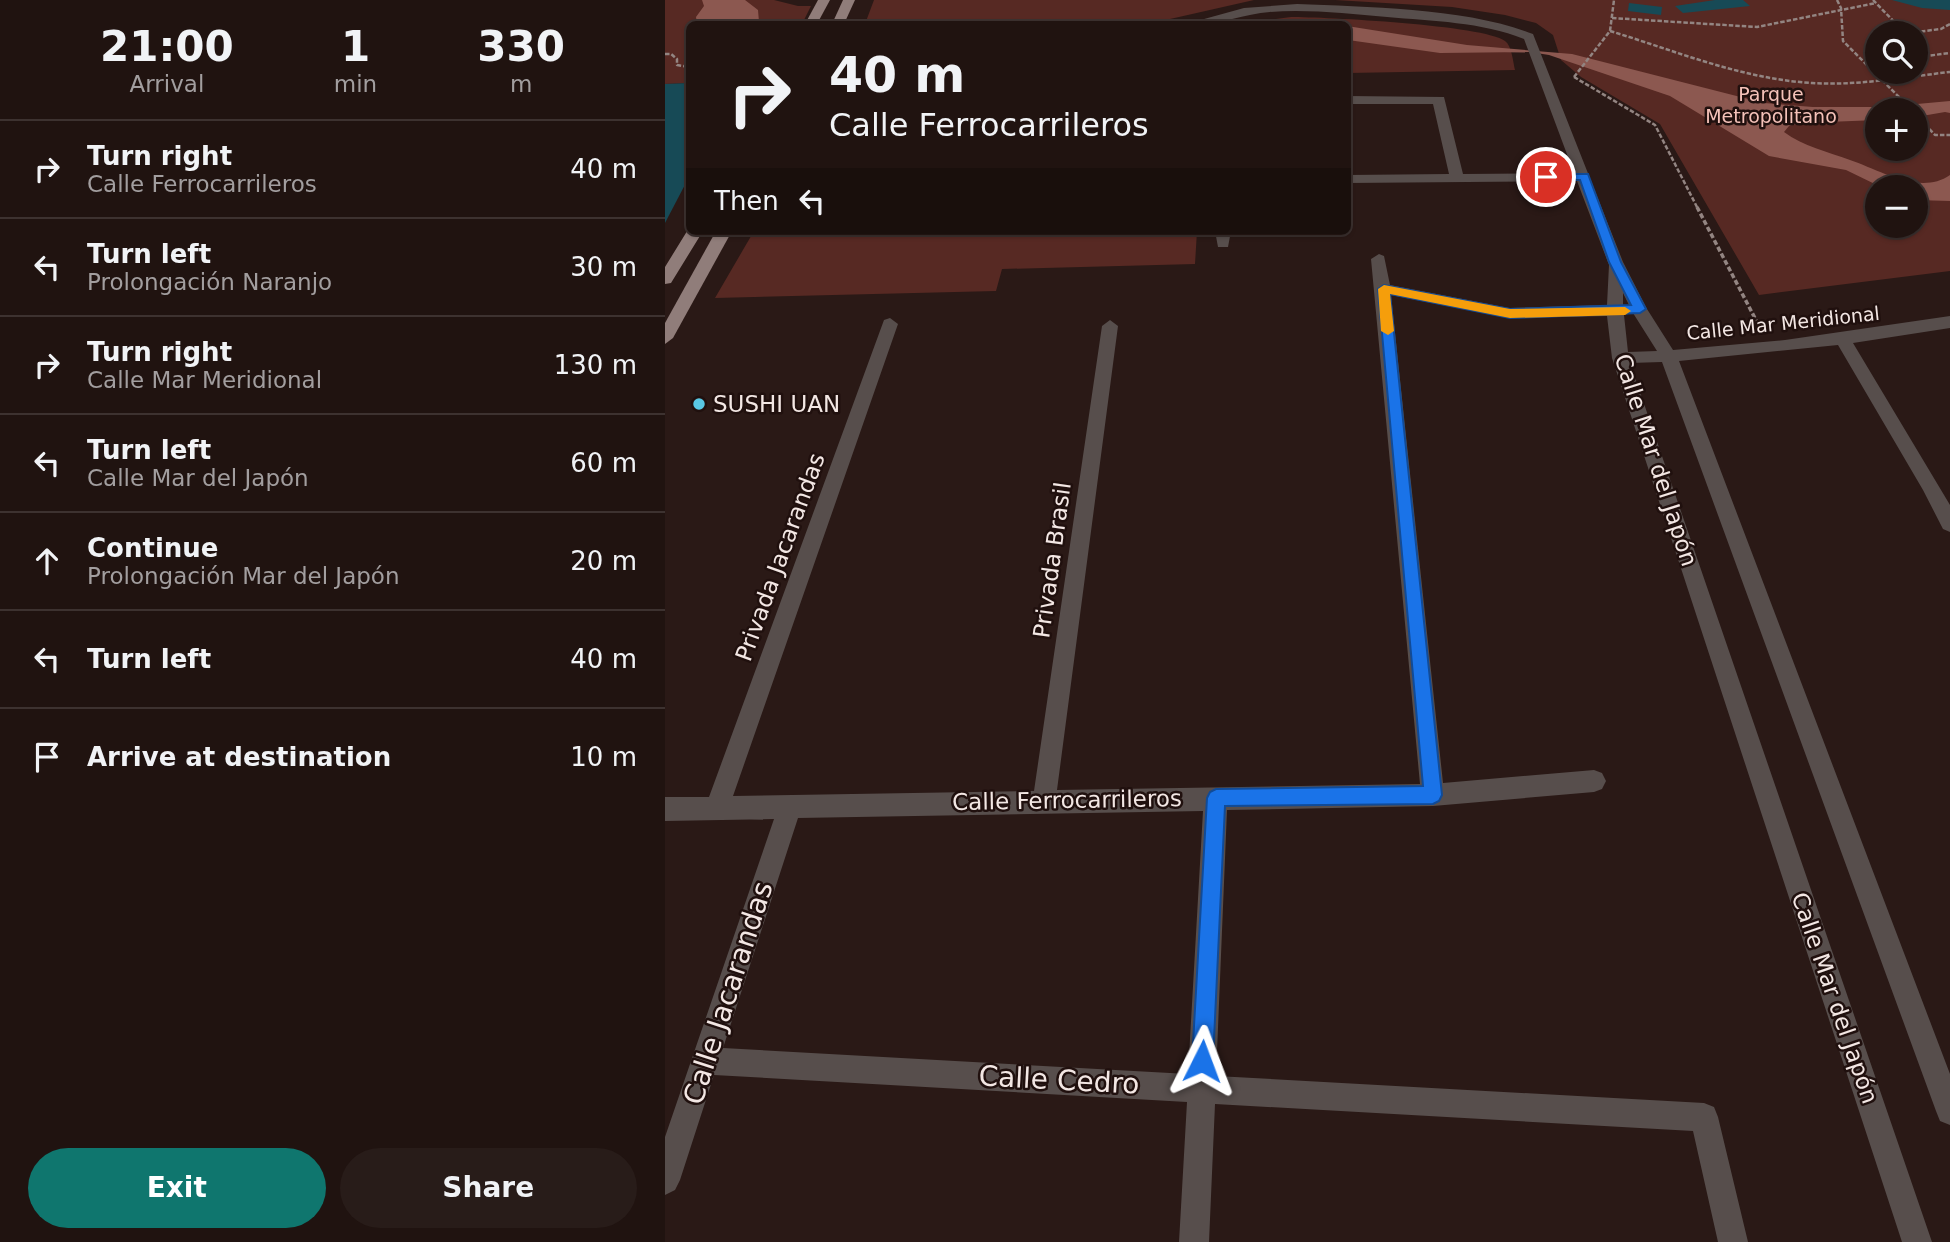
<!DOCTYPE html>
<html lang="en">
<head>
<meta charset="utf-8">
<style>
  :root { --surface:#201310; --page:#281c19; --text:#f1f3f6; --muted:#a29e9f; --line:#3d3230; --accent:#0f766e }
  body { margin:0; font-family:"DejaVu Sans",sans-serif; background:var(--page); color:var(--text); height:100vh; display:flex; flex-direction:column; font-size:26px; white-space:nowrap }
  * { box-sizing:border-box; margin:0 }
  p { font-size:23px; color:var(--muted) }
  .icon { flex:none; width:38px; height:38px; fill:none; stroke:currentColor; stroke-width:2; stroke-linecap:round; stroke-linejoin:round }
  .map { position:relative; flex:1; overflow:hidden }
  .drawer { display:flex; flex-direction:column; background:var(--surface); width:665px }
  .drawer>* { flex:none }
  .guide { position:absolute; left:21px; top:21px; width:665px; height:214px; border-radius:10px; box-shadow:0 2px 5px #0004,0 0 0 2px var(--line); background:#201310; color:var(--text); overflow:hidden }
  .buttons { position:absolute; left:1200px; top:21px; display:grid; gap:14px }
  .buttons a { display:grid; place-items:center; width:63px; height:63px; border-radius:50%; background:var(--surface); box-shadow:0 2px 5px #0004,0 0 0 2px var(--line); font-size:35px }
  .pin { position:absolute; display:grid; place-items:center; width:60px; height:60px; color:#fff; margin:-30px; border:4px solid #fff; border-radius:50%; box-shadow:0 2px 7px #0007 }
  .me { position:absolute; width:77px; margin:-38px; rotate:3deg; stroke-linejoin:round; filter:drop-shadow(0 0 5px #0008) }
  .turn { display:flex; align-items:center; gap:24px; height:147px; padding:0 28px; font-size:32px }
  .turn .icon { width:91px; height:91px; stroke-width:2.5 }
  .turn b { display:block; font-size:49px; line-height:60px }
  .then { display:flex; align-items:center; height:66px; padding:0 28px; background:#0003; gap:14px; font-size:26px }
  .eta { display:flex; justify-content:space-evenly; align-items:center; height:119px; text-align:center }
  .eta b { font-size:42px; font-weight:700; line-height:49px }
  .button { display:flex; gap:14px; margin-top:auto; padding:14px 28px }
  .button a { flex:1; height:80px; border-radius:42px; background:var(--accent); color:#fff; font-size:28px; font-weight:700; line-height:80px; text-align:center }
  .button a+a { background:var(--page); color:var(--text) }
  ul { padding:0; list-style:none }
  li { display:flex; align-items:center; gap:21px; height:98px; padding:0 28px; border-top:2px solid var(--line) }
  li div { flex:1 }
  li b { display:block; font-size:26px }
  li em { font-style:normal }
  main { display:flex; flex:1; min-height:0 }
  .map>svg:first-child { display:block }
  .green { fill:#572923; fill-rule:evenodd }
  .water { fill:#8c5850 }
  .building { fill:#174a56 }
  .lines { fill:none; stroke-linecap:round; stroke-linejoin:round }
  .path-far1 { stroke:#938582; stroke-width:2.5; stroke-dasharray:4.5 2; stroke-linecap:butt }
  .path { stroke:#938582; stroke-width:3.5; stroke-dasharray:5 2.5; stroke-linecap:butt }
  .minor { fill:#574e4c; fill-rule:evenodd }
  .major { fill:#907d7a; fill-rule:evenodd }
  .route { fill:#1a73e8; stroke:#114b97; stroke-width:2 }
  .slow { fill:#f59e0b }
  .poi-dot { fill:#59c8e4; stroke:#20100e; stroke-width:2.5 }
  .labels { text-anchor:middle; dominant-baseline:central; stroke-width:5; stroke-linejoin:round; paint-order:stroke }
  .far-park-label { font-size:19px; fill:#f5c2b9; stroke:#20100e }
  .far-street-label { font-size:19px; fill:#f3e7e4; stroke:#20100e }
  .poi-label { font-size:23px; fill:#f3e7e4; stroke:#20100e; text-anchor:start }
  .street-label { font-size:23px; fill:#f3e7e4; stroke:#20100e }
  .near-street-label { font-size:28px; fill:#f3e7e4; stroke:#20100e }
</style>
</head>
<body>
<main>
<section class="drawer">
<div class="eta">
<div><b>21:00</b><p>Arrival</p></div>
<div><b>1</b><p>min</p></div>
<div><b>330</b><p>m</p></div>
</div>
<ul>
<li><svg class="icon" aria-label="right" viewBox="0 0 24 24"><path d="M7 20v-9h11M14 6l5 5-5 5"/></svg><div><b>Turn right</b><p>Calle Ferrocarrileros</p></div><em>40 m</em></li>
<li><svg class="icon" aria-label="left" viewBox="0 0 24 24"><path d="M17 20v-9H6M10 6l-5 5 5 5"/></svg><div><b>Turn left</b><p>Prolongación Naranjo</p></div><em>30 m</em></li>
<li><svg class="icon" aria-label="right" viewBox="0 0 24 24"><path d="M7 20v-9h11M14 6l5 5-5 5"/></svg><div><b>Turn right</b><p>Calle Mar Meridional</p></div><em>130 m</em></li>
<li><svg class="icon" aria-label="left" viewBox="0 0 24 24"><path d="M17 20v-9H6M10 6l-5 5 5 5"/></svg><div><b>Turn left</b><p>Calle Mar del Japón</p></div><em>60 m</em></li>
<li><svg class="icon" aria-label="ahead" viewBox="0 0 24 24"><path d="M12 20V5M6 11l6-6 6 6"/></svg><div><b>Continue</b><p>Prolongación Mar del Japón</p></div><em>20 m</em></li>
<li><svg class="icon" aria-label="left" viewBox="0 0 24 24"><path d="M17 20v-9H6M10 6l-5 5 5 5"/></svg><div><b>Turn left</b></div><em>40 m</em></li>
<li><svg class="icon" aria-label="arrive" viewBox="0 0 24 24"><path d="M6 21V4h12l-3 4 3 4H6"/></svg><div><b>Arrive at destination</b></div><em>10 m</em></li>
</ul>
<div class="button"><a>Exit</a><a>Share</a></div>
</section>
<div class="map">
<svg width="1285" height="1242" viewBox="0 0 1285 1242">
  <rect width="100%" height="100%" fill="#2a1916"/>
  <!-- green -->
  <g class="green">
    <path d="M 0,0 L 109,0 L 133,6 L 146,6 L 137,24 L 24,24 L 24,83 L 0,84 Z"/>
    <path d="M 209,0 L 589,0 L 483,24 L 200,24 Z"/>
    <path d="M 670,0 L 1285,0 L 1285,271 L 1094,295 L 995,124 L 916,77 L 896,60 L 888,35 L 871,23 L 840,15 L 787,7 ZM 1213,33 L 1251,33 L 1251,72 L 1213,72 ZM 1213,110 L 1251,110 L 1251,149 L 1213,149 ZM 1213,187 L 1251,187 L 1251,226 L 1213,226 Z"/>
    <path d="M 626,17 C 659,17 819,25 840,41 C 847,46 848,62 850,70 L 683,73 L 682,24 L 571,24 Z"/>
    <path d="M 89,231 L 532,231 L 530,264 L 337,269 L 331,291 L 50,298 Z"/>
  </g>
  <!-- water -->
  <g class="water">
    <path d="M 37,0 L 80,0 L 93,10 L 94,22 L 92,24 L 32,24 L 31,17 L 39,6 Z"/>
    <path d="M 682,26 L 802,45 L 907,54 L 1099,103 L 1148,107 L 1219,107 L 1285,101 L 1285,113 L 1280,112 L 1251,117 L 1251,110 L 1213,110 L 1213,120 L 1136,123 L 1124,126 L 1119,132 C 1138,146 1163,152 1185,160 C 1215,170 1255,196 1285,175 L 1285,201 L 1251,200 L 1251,187 L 1216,187 L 1181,170 L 1104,156 L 1005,96 L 884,55 L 865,52 L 775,53 L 683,40 Z"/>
  </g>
  <!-- building -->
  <g class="building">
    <path d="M 1050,0 L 1078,0 L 1085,6 L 1018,13 L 1010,6 Z"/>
    <path d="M 1227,0 L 1285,0 L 1285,10 L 1257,8 Z"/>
    <path d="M 964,3 L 997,7 L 996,15 L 963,11 Z"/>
    <path d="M 24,83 L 24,177 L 0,223 L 0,84 Z"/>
  </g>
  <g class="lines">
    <!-- path-far1 -->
    <g class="path-far1">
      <path d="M 1172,0 L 1176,8 L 1178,41 L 1247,110"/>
      <path d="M 1208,0 L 1240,33"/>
      <path d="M 947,18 L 1092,27 L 1211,3"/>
      <path d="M 945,31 C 1011,51 1077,79 1147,83 C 1193,86 1239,77 1285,72"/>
      <path d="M 1243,33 L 1276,29 L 1285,24"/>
      <path d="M 1251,45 L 1261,56 L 1285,53"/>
      <path d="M 0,54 L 6,54 L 12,59 L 12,65 L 24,67"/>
      <path d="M 909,77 L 990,125 L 1033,209"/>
      <path d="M 909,77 L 945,31 L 949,0"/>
      <path d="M 1251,115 L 1270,135 L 1285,135"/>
    </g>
    <!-- path -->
    <path class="path" d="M 1032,207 L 1093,324"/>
    <!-- minor -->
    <g class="minor">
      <path d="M 632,4 C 703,7 802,8 868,34 L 958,262 L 982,309 L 1008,350 L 1120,340 L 1285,316 L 1285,328 L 1188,343 L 1285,505 L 1285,532 L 1278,529 L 1258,490 L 1173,345 L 1014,361 L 1285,1074 L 1285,1125 L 1275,1121 L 1271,1111 L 997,362 L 965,363 L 1267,1242 L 1237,1242 L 947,358 L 942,316 L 844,318 L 726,295 L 778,783 L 929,770 L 937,773 L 941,781 L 937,789 L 929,792 L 768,806 L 562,810 L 551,1076 L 1039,1103 L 1049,1107 L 1053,1117 L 1083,1242 L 1053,1242 L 1028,1131 L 550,1104 L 544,1242 L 514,1242 L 522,1102 L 49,1075 L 15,1180 L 10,1190 L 0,1195 L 0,1137 L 109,819 L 0,821 L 0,797 L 44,797 L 219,320 L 225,318 L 233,324 L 68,796 L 369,791 L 437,326 L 445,320 L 453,326 L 392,790 L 755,784 L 706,259 L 714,254 L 719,256 L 725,285 L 844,308 L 942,305 L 944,265 L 912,181 L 682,183 L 682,175 L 784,174 L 768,104 L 682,104 L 682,96 L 779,97 L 798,174 L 909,173 L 859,39 C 817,22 767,21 722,17 C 684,14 644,9 605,12 C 577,14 549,27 521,24 L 579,8 ZM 958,293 L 964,305 L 958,305 ZM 968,313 L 992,351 L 963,352 L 959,315 ZM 538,811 L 523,1074 L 58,1048 L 133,818 Z"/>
      <path d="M 550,231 L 566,231 L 563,247 L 553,247 Z"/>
    </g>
    <!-- major -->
    <g class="major">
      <path d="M 153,0 L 165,0 L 152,24 L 140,24 Z"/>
      <path d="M 178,0 L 190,0 L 179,24 L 167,24 Z"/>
      <path d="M 24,228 L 24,231 L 38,231 L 6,283 L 0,284 L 0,267 Z"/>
      <path d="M 51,231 L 67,231 L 8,338 L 0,344 L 0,323 Z"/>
    </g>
  </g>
  <!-- route -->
  <path class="route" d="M 881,174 L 923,174 L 956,262 L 981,309 L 975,313 L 845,318 L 725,294 L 777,795 L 774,801 L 768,804 L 560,806 L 548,1061 L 545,1069 L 537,1072 L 530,1069 L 527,1061 L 542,798 L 545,792 L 551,789 L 758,786 L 713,289 L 719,285 L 845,309 L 966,305 L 944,262 L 915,180 L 877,180 L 876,177 Z"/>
  <!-- slow -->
  <path class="slow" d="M 719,285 L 845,309 L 960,307 L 966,311 L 960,315 L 845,318 L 725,294 L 729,331 L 723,335 L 716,331 L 713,289 Z"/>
  <!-- markers -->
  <circle class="poi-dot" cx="34" cy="404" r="7"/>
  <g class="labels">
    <!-- far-park labels -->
    <g class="far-park-label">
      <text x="1106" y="94">Parque<tspan x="1106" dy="22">Metropolitano</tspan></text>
    </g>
    <!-- far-street labels -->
    <g class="far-street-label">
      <text transform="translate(1118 323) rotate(-6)">Calle Mar Meridional</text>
    </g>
    <!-- poi labels -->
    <g class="poi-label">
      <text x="48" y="404">SUSHI UAN</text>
    </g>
    <!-- street labels -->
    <g class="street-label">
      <text transform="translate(991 460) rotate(72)">Calle Mar del Japón</text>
      <text transform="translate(115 557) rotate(-70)">Privada Jacarandas</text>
      <text transform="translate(387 560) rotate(-82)">Privada Brasil</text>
      <text transform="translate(402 800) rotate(-1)">Calle Ferrocarrileros</text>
      <text transform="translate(1170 998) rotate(71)">Calle Mar del Japón</text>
    </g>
    <!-- near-street labels -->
    <g class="near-street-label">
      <text transform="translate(63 993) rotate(-72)">Calle Jacarandas</text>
      <text transform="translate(394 1080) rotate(3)">Calle Cedro</text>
    </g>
  </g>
</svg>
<div class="buttons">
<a><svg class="icon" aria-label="search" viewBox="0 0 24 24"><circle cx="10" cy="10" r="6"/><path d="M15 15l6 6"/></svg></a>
<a>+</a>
<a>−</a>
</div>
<div class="pin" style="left:881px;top:177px;background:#d93025"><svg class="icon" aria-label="arrive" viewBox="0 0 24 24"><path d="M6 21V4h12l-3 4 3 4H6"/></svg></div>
<svg class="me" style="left:537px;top:1061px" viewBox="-20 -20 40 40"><path d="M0-17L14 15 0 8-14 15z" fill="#1a73e8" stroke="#fff" stroke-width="4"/></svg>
<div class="guide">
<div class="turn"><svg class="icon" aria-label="right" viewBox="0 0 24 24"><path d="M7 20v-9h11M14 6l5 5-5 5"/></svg><div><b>40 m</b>Calle Ferrocarrileros</div></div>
<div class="then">Then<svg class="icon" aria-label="left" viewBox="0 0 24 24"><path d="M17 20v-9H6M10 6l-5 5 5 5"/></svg></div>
</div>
</div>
</main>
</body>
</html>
